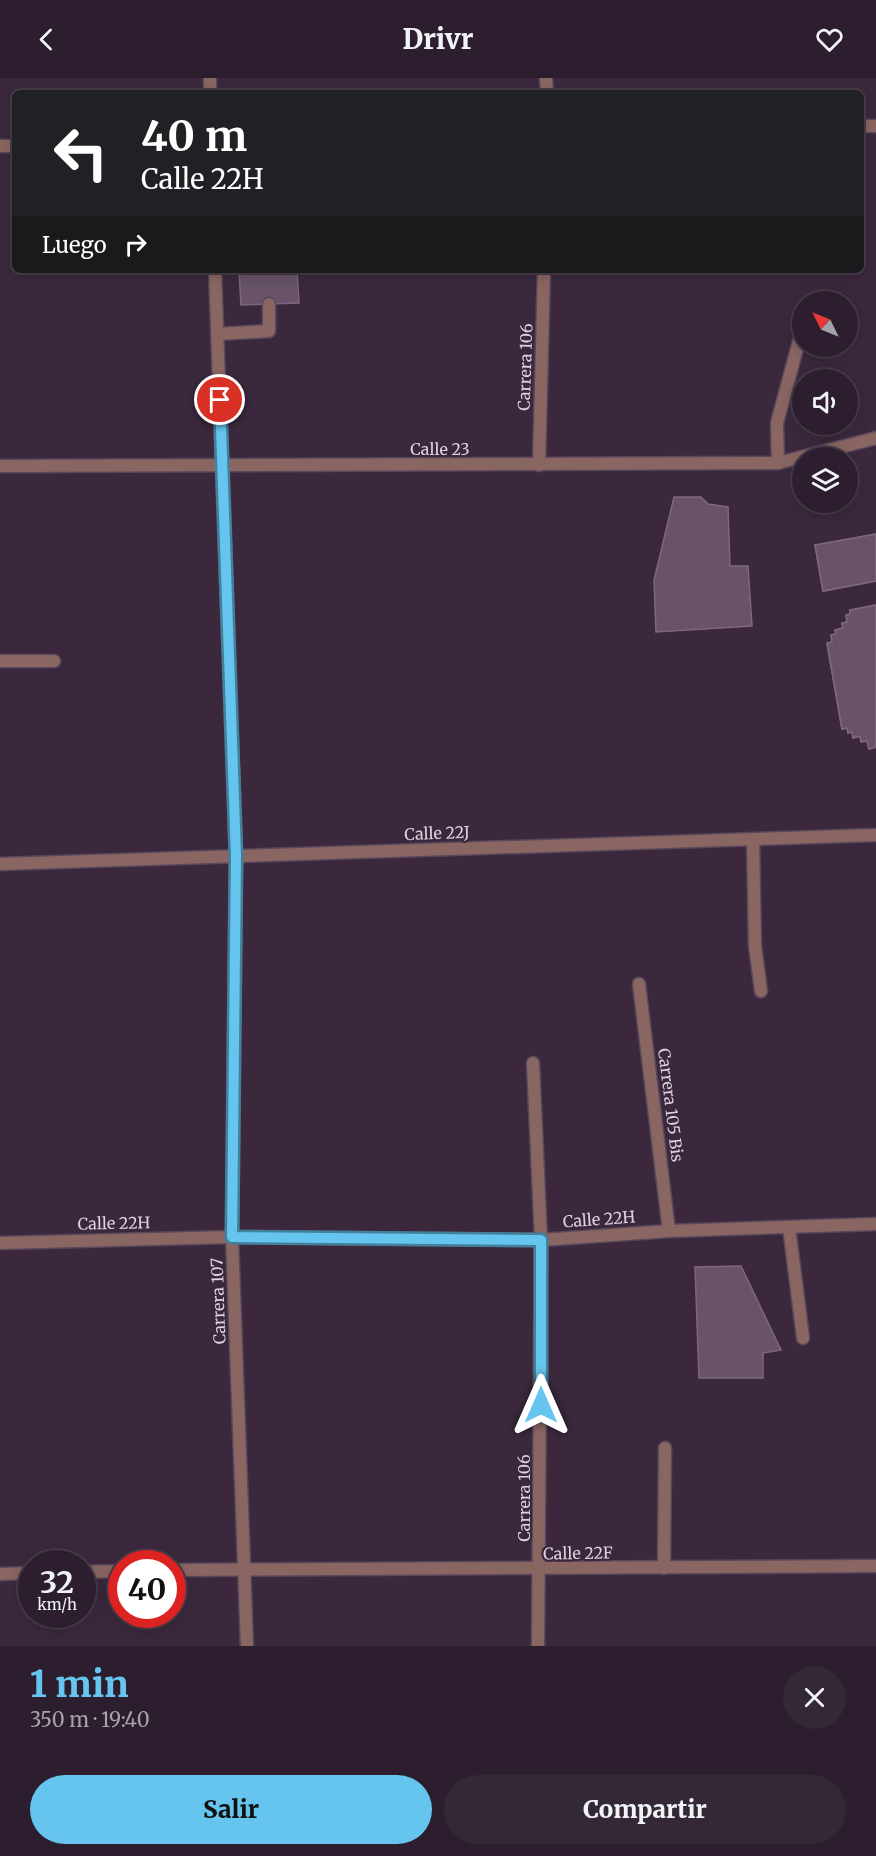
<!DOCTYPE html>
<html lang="es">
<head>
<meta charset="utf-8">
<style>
  :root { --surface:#2c1e2e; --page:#342736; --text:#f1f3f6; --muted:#a6a2aa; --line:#483c4a; --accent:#65c5ee }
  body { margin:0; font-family:Merriweather,serif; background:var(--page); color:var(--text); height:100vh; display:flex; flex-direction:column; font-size:22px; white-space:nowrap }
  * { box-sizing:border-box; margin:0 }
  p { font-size:20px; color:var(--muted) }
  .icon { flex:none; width:33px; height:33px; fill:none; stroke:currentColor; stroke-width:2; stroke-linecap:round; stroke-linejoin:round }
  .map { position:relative; height:1568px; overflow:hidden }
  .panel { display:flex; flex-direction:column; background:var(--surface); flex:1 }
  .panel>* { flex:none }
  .banner { position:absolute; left:12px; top:12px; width:852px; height:183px; border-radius:9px; box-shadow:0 3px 15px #0003,0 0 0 2px var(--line); background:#202124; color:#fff; overflow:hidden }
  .needle { width:39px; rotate:313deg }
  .tools { position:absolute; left:792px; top:213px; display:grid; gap:12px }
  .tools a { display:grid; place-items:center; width:66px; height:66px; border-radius:50%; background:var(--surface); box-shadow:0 3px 15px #0003,0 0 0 2px var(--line); font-size:30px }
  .speed { position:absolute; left:18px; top:1472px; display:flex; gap:12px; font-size:30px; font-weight:700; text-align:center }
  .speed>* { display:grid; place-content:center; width:78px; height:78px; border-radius:50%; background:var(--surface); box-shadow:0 3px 15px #0003,0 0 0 2px var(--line); line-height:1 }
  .speed small { font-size:15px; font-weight:400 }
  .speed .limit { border:9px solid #d22; background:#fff; color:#111 }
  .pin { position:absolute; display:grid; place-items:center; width:51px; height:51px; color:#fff; margin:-26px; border:3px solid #fff; border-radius:50%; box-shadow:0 2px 6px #0007 }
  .me { position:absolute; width:66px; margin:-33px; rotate:0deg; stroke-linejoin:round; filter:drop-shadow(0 0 4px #0008) }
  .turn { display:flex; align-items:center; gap:21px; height:126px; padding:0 30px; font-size:27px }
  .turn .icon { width:78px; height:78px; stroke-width:2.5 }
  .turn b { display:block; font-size:42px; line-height:51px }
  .then { display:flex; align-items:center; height:57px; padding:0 30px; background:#0003; gap:12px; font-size:22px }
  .round { display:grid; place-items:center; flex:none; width:63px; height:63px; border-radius:32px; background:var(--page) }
  .summary { display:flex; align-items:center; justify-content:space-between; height:102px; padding:0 30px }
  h1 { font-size:36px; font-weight:800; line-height:45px; color:var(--accent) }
  .cta { display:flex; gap:12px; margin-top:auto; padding:12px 30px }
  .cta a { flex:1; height:69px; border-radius:36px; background:var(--accent); color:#111; font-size:24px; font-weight:800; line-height:69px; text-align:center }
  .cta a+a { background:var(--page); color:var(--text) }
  header { display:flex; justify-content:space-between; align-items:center; height:78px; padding:0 30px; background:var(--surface); font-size:27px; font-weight:800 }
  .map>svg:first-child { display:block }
  .building { fill:#68536a; stroke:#7d6880; stroke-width:1.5 }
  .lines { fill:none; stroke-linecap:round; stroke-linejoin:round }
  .service-casing { stroke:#58475a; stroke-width:15 }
  .minor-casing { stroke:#58475a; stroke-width:15 }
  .tertiary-casing { stroke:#58475a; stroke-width:15 }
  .service { stroke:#8a6662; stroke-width:12 }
  .minor { stroke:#8a6662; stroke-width:12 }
  .tertiary { stroke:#8a6662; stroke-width:12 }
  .route-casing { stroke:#42809b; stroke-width:15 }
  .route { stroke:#65c5ee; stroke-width:10 }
  .labels { text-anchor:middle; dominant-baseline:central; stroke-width:4.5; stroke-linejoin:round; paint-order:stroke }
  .street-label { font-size:16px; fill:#ded2df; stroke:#3b283d }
</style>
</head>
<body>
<header><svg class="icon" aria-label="back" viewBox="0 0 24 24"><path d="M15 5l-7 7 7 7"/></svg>Drivr<svg class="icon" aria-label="heart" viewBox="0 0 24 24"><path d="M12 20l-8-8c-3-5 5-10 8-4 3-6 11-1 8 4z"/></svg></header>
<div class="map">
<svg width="876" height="1568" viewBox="0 0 876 1568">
  <rect width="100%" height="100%" fill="#3b283d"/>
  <!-- building -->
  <g class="building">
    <path d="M 239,192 L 297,192 L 299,225 L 241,227 Z"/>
    <path d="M 674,419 L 701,419 L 708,426 L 728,429 L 730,488 L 748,488 L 752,548 L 656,554 L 654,502 Z"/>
    <path d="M 876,456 L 876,503 L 823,513 L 815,467 Z"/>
    <path d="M 876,456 L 876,503 L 823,513 L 815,467 Z"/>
    <path d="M 876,527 L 876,669 L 869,671 L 867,663 L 861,664 L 860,658 L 853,660 L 852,654 L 848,655 L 847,650 L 842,651 L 827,565 L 832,564 L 831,557 L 836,556 L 835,552 L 843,550 L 842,545 L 847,544 L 846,537 L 850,536 L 850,532 Z"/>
    <path d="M 876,527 L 876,669 L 869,671 L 867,663 L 861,664 L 860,658 L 853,660 L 852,654 L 848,655 L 847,650 L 842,651 L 827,565 L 832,564 L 831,557 L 836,556 L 835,552 L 843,550 L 842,545 L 847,544 L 846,537 L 850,536 L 850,532 Z"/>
    <path d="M 741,1188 L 781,1272 L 763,1275 L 763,1300 L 699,1300 L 695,1189 Z"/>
  </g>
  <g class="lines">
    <defs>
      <g id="service">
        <path d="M 218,256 L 269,253 L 269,226"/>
        <path d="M 778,385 L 777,345 L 802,252"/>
        <path d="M 753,761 L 755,868 L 761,913"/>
        <path d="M 789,1149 L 803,1260"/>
        <path d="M 664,1490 L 665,1370"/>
      </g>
      <g id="minor">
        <path d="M 210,0 L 210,15"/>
        <path d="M 546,0 L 547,15"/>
        <path d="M 861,48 L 876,48"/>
        <path d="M 0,68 L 15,68"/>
        <path d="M 215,192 L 236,778 L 232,1159 L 247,1568"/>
        <path d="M 539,387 L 544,192"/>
        <path d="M 0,388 L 778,385 L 876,360"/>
        <path d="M 0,583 L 54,583"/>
        <path d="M 0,786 L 876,757"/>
        <path d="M 639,906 L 669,1153"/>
        <path d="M 0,1165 L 232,1159 L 541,1162 L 533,985"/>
        <path d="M 172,1492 L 876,1488"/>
        <path d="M 82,1494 L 122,1493"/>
        <path d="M 0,1496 L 32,1495"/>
      </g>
      <path id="tertiary" d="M 538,1568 L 541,1162 L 669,1153 L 876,1146"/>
    </defs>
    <!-- service casing -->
    <use href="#service" class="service-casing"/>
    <!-- minor casing -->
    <use href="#minor" class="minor-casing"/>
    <!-- tertiary casing -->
    <use href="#tertiary" class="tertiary-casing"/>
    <!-- service -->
    <use href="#service" class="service"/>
    <!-- minor -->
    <use href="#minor" class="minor"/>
    <!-- tertiary -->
    <use href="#tertiary" class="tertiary"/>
  </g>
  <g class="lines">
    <defs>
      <path id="route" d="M 220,322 L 236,778 L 232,1159 L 541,1162 L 541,1327"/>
    </defs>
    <!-- route casing -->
    <use href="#route" class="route-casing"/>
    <!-- route -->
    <use href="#route" class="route"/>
  </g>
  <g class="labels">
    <!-- street labels -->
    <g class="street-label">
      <text transform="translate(525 289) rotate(-88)">Carrera 106</text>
      <text x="440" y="371">Calle 23</text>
      <text transform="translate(437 755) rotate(-2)">Calle 22J</text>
      <text transform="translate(671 1027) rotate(83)">Carrera 105 Bis</text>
      <text transform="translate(599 1141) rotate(-4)">Calle 22H</text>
      <text transform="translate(114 1145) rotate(-1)">Calle 22H</text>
      <text transform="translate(218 1223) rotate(-92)">Carrera 107</text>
      <text transform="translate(524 1420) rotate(-90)">Carrera 106</text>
      <text transform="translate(578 1475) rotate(-1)">Calle 22F</text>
    </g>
  </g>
</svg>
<div class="tools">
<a><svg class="needle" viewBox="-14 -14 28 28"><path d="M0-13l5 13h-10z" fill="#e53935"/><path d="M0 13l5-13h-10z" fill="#a6a2aa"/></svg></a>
<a><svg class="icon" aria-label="sound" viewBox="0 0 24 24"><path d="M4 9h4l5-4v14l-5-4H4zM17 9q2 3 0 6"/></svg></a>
<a><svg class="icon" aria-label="layers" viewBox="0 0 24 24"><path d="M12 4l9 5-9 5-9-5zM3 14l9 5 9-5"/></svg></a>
</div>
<div class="speed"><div>32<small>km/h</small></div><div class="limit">40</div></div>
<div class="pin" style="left:220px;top:322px;background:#d93025"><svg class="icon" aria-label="arrive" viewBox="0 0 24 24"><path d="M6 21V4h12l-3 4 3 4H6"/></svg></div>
<svg class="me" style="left:541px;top:1327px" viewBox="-20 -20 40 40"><path d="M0-17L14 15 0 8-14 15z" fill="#65c5ee" stroke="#fff" stroke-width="4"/></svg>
<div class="banner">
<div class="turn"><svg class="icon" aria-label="left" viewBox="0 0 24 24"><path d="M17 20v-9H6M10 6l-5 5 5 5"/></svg><div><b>40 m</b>Calle 22H</div></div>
<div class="then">Luego<svg class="icon" aria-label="right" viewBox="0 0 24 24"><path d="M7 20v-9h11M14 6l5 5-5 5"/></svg></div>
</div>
</div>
<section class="panel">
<div class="summary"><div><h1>1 min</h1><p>350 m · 19:40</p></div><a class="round"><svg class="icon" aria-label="close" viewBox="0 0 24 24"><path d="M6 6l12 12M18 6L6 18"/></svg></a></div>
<div class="cta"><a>Salir</a><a>Compartir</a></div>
</section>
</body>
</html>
